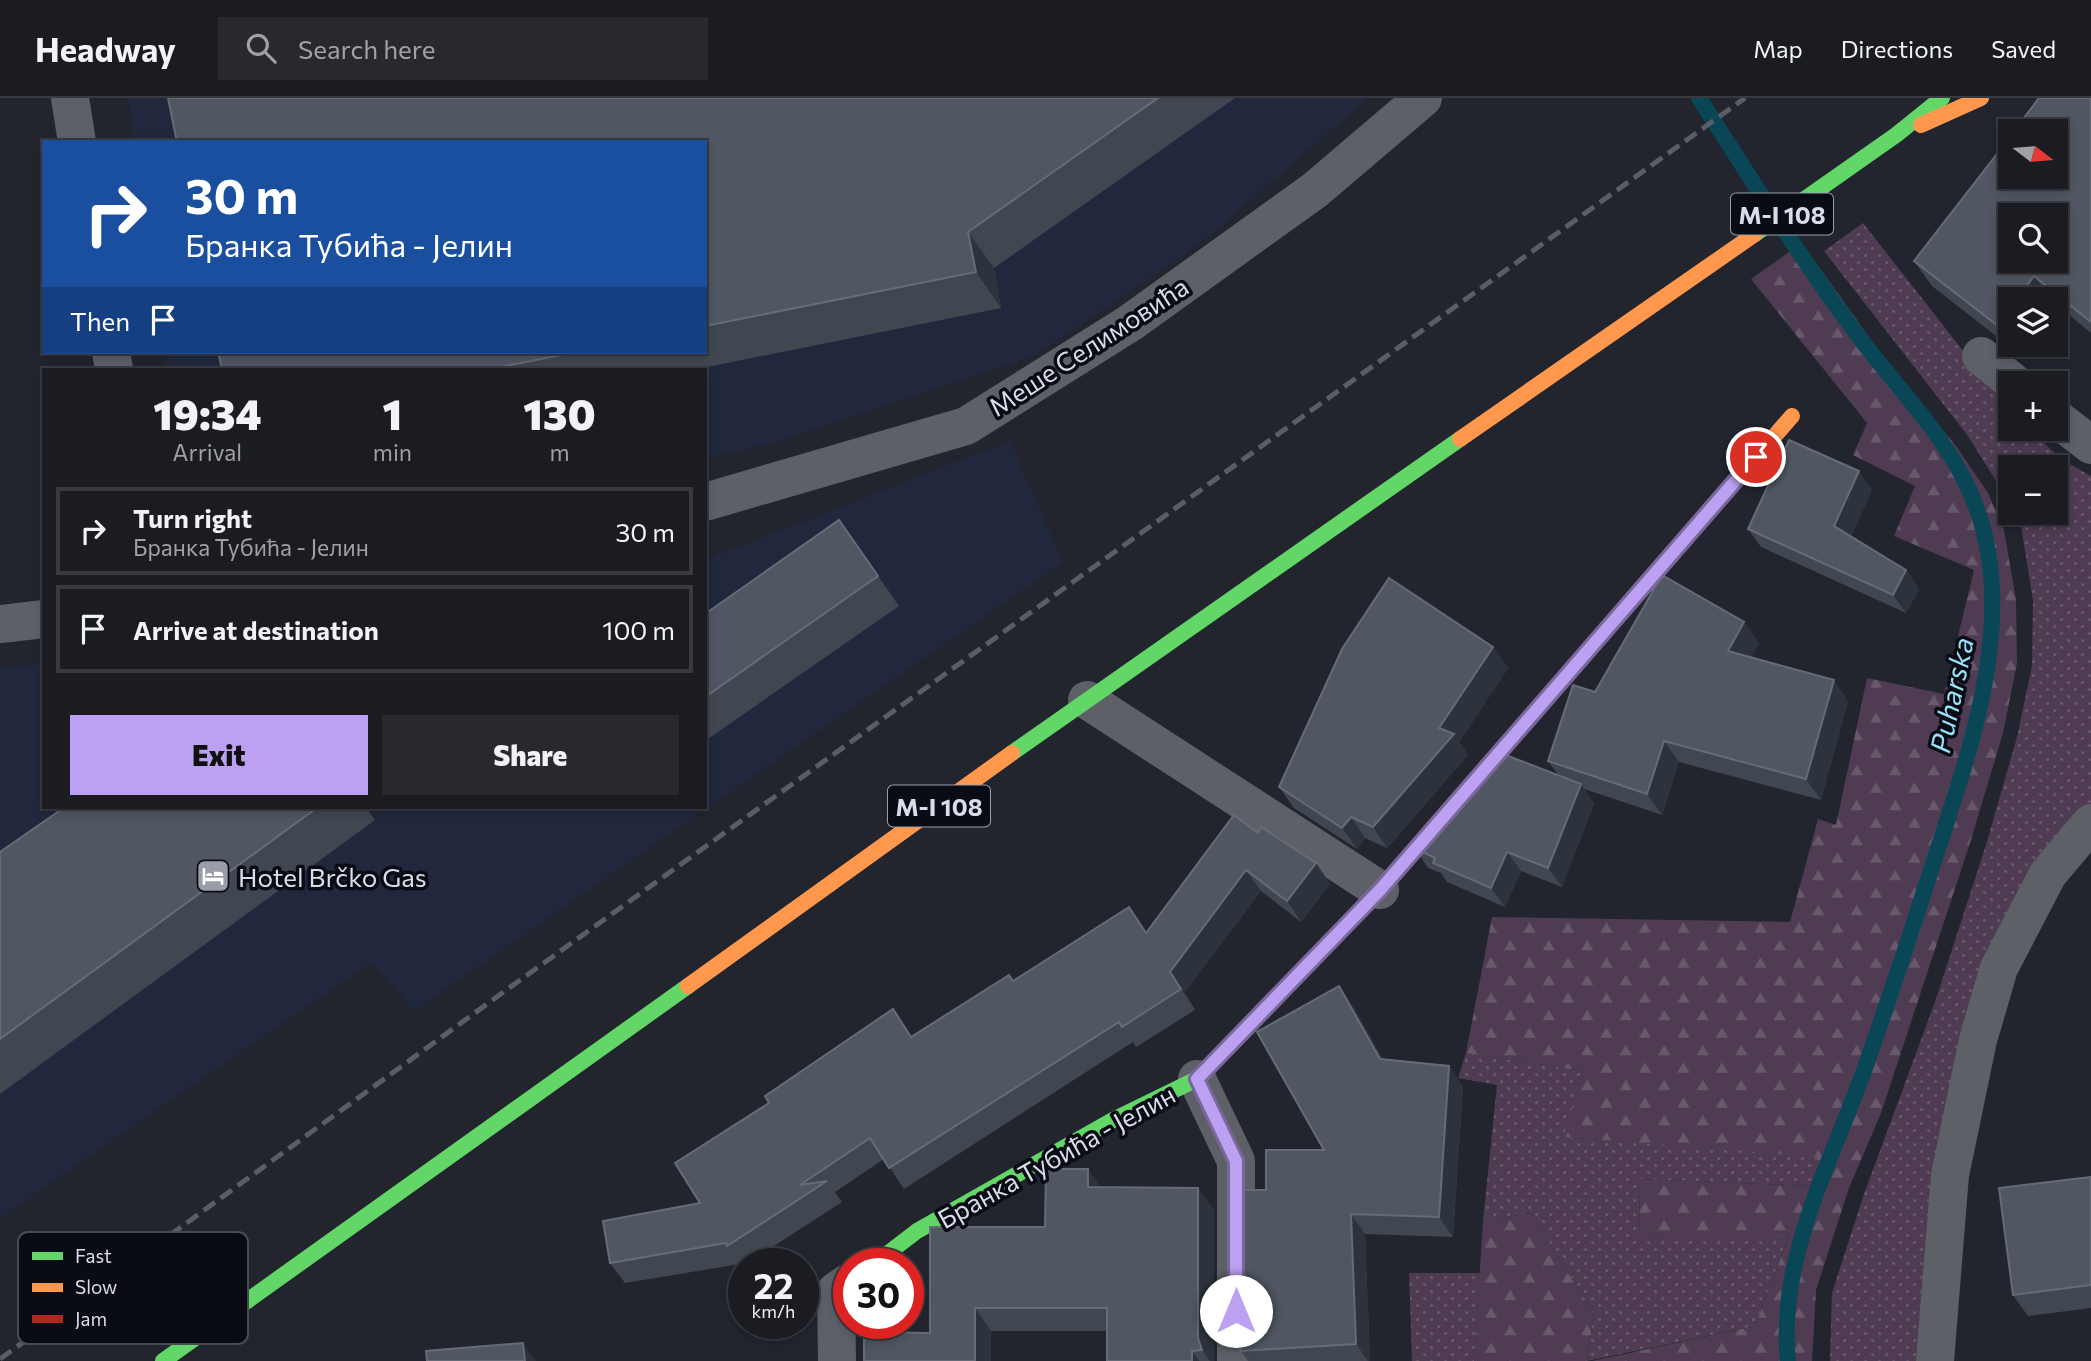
<!DOCTYPE html>
<html lang="en">
<head>
<meta charset="utf-8">
<style>
  :root { --surface:#1a1c22; --page:#27292f; --text:#f1f3f6; --muted:#9fa1a5; --line:#383a40; --accent:#bca0f2 }
  body { margin:0; font-family:Commissioner,sans-serif; background:var(--page); color:var(--text); height:100vh; display:flex; flex-direction:column; font-size:26px; white-space:nowrap }
  * { box-sizing:border-box; margin:0 }
  p { font-size:23px; color:var(--muted) }
  .icon { flex:none; width:38px; height:38px; fill:none; stroke:currentColor; stroke-width:2; stroke-linecap:round; stroke-linejoin:round }
  .map { position:relative; flex:1; overflow:hidden }
  .side { position:absolute; left:42px; top:270px; width:665px; height:441px; display:flex; flex-direction:column; background:var(--surface); border-radius:0px; box-shadow:0 4px 10px #0003,0 0 0 2px var(--line) }
  .side>* { flex:none }
  .top-card { position:absolute; left:42px; top:42px; width:665px; height:214px; border-radius:0px; box-shadow:0 4px 10px #0003,0 0 0 2px var(--line); background:#1a4fa0; color:#fff; overflow:hidden }
  .needle { width:46px; rotate:106deg }
  .buttons { position:absolute; left:1998px; top:21px; display:grid; gap:14px }
  .buttons a { display:grid; place-items:center; width:70px; height:70px; border-radius:0px; background:var(--surface); box-shadow:0 4px 10px #0003,0 0 0 2px var(--line); font-size:35px }
  .speed { position:absolute; left:728px; top:1150px; display:flex; gap:14px; font-size:35px; font-weight:700; text-align:center }
  .speed>* { display:grid; place-content:center; width:91px; height:91px; border-radius:50%; background:var(--surface); box-shadow:0 4px 10px #0003,0 0 0 2px var(--line); line-height:1 }
  .speed small { font-size:18px; font-weight:400 }
  .speed .limit { border:10px solid #d22; background:#fff; color:#111 }
  .pin { position:absolute; display:grid; place-items:center; width:60px; height:60px; color:#fff; margin:-30px; border:4px solid #fff; border-radius:50%; box-shadow:0 2px 7px #0007 }
  .me { position:absolute; width:77px; margin:-38px; rotate:0deg; stroke-linejoin:round; filter:drop-shadow(0 0 5px #0008) }
  .turn { display:flex; align-items:center; gap:24px; height:147px; padding:0 28px; font-size:32px }
  .turn .icon { width:91px; height:91px; stroke-width:2.5 }
  .turn b { display:block; font-size:49px; line-height:60px }
  .then { display:flex; align-items:center; height:66px; padding:0 28px; background:#0003; gap:14px; font-size:26px }
  .eta { display:flex; justify-content:space-evenly; align-items:center; height:119px; text-align:center }
  .eta b { font-size:42px; font-weight:800; line-height:49px }
  .action { display:flex; gap:14px; margin-top:auto; padding:14px 28px }
  .action a { flex:1; height:80px; border-radius:0px; background:var(--accent); color:#111; font-size:28px; font-weight:800; line-height:80px; text-align:center }
  .action a+a { background:var(--page); color:var(--text) }
  ul { padding:0; list-style:none }
  li { display:flex; align-items:center; gap:21px; height:88px; margin:0 14px 10px; padding:0 14px; border:4px solid var(--line); border-radius:0px }
  li div { flex:1 }
  li b { display:block; font-size:26px }
  li em { font-style:normal }
  header { display:flex; align-items:center; gap:42px; box-sizing:border-box; height:98px; padding:0 35px; background:var(--surface); border-bottom:2px solid var(--line) }
  header strong { font-size:33px }
  nav { display:flex; gap:38px; margin-inline-start:auto; font-size:24px }
  .search { width:490px; height:63px; background:var(--page); display:flex; align-items:center; gap:18px; box-sizing:border-box; padding:0 24px; border-radius:0px; color:var(--muted); font-size:26px }
  .map>svg:first-child { display:block }
  .built { fill:#21283d }
  .grass { fill:url(#grass-dots) }
  .forest { fill:url(#forest-firs) }
  .lines { fill:none; stroke-linecap:round; stroke-linejoin:round }
  .stream { stroke:#094756; stroke-width:16 }
  .street { stroke:#5d6067; stroke-width:38 }
  .fast { stroke:#63d668; stroke-width:16 }
  .slow { stroke:#ff974d; stroke-width:16 }
  .jam { stroke:#b3261e; stroke-width:16 }
  .rail { stroke:#5b5d65; stroke-width:5; stroke-dasharray:14 7; stroke-linecap:butt }
  .wall { fill:#404751 }
  .shaded-wall { fill:#2d333c }
  .building { fill:#505762; stroke:#666c77; stroke-width:2; fill-rule:evenodd }
  .route-casing { stroke:#7a689d; stroke-width:18 }
  .route { stroke:#bca0f2; stroke-width:12 }
  .labels { text-anchor:middle; dominant-baseline:central; stroke-width:7; stroke-linejoin:round; paint-order:stroke }
  .shield { fill:#090c14; stroke:#9b9ea9; stroke-width:2 }
  .shield-label { font-size:24px; font-weight:bold; fill:#d9dde9 }
  .street-label { font-size:26px; fill:#d9dde9; stroke:#090c14 }
  .poi-label { font-size:26px; fill:#d9dde9; stroke:#090c14; text-anchor:start }
  .water-label { font-size:28px; font-style:italic; fill:#9ae1f7; stroke:#090c14 }
  .key { fill:#090c14; stroke:#474b54; stroke-width:2 }
  .key-label { font-size:19px; fill:#d9dde9 }
</style>
</head>
<body>
<header>
<strong>Headway</strong>
<div class="search"><svg class="icon" aria-label="search" viewBox="0 0 24 24"><circle cx="10" cy="10" r="6"/><path d="M15 15l6 6"/></svg>Search here</div>
<nav><a>Map</a><a>Directions</a><a>Saved</a></nav>
</header>
<div class="map">
<svg width="2091" height="1263" viewBox="0 0 2091 1263">
  <defs>
    <pattern id="grass-dots" width="8" height="8" patternUnits="userSpaceOnUse" patternTransform="scale(1.75)"><rect width="8" height="8" fill="#4f3c53"/><path d="M2 2h.1M6 6h.1" fill="none" stroke="#68586c" stroke-width="1.8" stroke-linecap="round"/></pattern>
    <pattern id="forest-firs" width="22" height="20" patternUnits="userSpaceOnUse" patternTransform="scale(1.75)"><rect width="22" height="20" fill="#4f3c53"/><path d="M5 1l3.5 6h-7zM16 11l3.5 6h-7z" fill="#68586c"/></pattern>
  </defs>
  <rect width="100%" height="100%" fill="#22252e"/>
  <!-- built -->
  <g class="built">
    <path d="M 128,0 L 1369,0 L 1201,145 L 1035,258 L 778,344 L 705,360 L 705,271 L 166,271 L 164,254 L 705,254 L 705,44 L 134,44 Z"/>
    <path d="M 1010,343 L 1063,464 L 414,913 L 372,864 L 0,1120 L 0,570 L 44,566 L 44,709 L 705,709 L 705,462 Z"/>
  </g>
  <!-- grass -->
  <g class="grass">
    <path d="M 1863,125 L 2011,314 L 2011,331 L 2028,331 L 2064,363 L 2091,378 L 2091,739 L 2053,789 L 1984,931 L 1934,1263 L 1830,1263 L 1832,1195 L 1864,1096 L 1935,904 L 1986,747 L 2017,639 L 2032,568 L 2033,502 L 2021,428 L 2014,415 L 2056,415 L 2056,369 L 2011,369 L 2011,407 L 1968,338 L 1824,153 Z"/>
    <path d="M 1466,955 L 1583,973 L 1564,1039 L 1817,1058 L 1814,1088 L 1640,1081 L 1639,1141 L 1789,1137 L 1755,1228 L 1587,1263 L 1594,1216 L 1531,1115 L 1483,1123 L 1497,987 L 1458,980 Z"/>
    <path d="M 1409,1175 L 1480,1175 L 1474,1263 L 1412,1263 Z"/>
  </g>
  <!-- forest -->
  <g class="forest">
    <path d="M 1802,145 L 1887,264 L 1956,348 L 1988,395 L 2004,432 L 2016,502 L 2017,565 L 2003,635 L 1970,745 L 1881,1015 L 1849,1090 L 1816,1192 L 1812,1263 L 1592,1263 L 1755,1228 L 1789,1138 L 1639,1141 L 1640,1081 L 1813,1088 L 1817,1059 L 1563,1039 L 1583,973 L 1466,955 L 1492,819 L 1790,824 L 1818,721 L 1836,727 L 1867,580 L 1944,596 L 1974,472 L 1894,438 L 1915,388 L 1853,357 L 1867,325 L 1751,181 Z"/>
    <path d="M 1531,1115 L 1594,1216 L 1587,1263 L 1474,1263 L 1483,1123 Z"/>
  </g>
  <g class="lines">
    <!-- stream -->
    <path class="stream" d="M 1699,0 C 1752,82 1803,165 1862,243 C 1903,297 1956,348 1978,414 C 2017,529 1968,657 1933,766 C 1912,832 1890,898 1867,964 C 1834,1060 1777,1158 1788,1263"/>
    <!-- street -->
    <g class="street">
      <path d="M 70,0 L 77,44"/>
      <path d="M 111,254 L 114,271"/>
      <path d="M 1981,258 L 2014,285"/>
      <path d="M 2056,320 L 2091,347"/>
      <path d="M 705,404 L 966,328 L 1130,225 L 1315,92 L 1423,0"/>
      <path d="M 0,526 L 44,521"/>
      <path d="M 1087,602 L 1380,792"/>
      <path d="M 1197,981 L 1236,1063 L 1236,1263"/>
      <path d="M 837,1263 L 836,1193 L 849,1184"/>
      <path d="M 1935,1263 L 1950,1077 L 1978,942 L 1999,870 L 2048,776 L 2091,725"/>
    </g>
    <!-- fast -->
    <g class="fast">
      <path d="M 1755,136 L 1896,37 L 1942,0"/>
      <path d="M 1012,655 L 1460,341"/>
      <path d="M 874,1166 L 917,1133 L 1113,1022 L 1197,981 L 1325,849"/>
      <path d="M 163,1263 L 688,888"/>
    </g>
    <!-- slow -->
    <g class="slow">
      <path d="M 1921,27 L 1981,0"/>
      <path d="M 1460,341 L 1755,136"/>
      <path d="M 1483,674 L 1792,318"/>
      <path d="M 688,888 L 1012,655"/>
    </g>
    <!-- jam -->
    <path class="jam" d="M 1325,849 L 1380,792 L 1483,674"/>
    <!-- rail -->
    <path class="rail" d="M 0,1261 L 498,898 L 1745,0"/>
  </g>
  <!-- wall -->
  <g class="wall">
    <path d="M 168,0 L 1235,0 L 994,170 L 1001,210 L 697,271 L 222,271 L 218,254 L 705,254 L 705,44 Z"/>
    <path d="M 2091,0 L 2091,235 L 2056,206 L 2056,201 L 2011,201 L 2011,247 L 2018,247 L 2014,252 L 1932,188 L 1914,163 Z"/>
    <path d="M 1872,392 L 1851,438 L 1906,472 L 1919,491 L 1906,515 L 1761,449 L 1748,431 Z"/>
    <path d="M 839,422 L 899,508 L 705,643 L 705,516 Z"/>
    <path d="M 1744,524 L 1759,545 L 1751,559 L 1848,603 L 1821,702 L 1679,664 L 1662,717 L 1584,691 L 1594,706 L 1562,789 L 1521,773 L 1505,809 L 1447,784 L 1441,775 L 1428,770 L 1415,750 L 1559,678 L 1548,663 L 1595,594 Z"/>
    <path d="M 1493,549 L 1508,570 L 1459,644 L 1468,657 L 1387,750 L 1365,740 L 1357,751 L 1294,710 L 1279,689 Z"/>
    <path d="M 65,709 L 366,709 L 375,722 L 0,996 L 0,754 Z"/>
    <path d="M 1258,735 L 1316,765 L 1330,786 L 1301,824 L 1261,793 L 1185,894 L 1195,912 L 1136,949 L 1133,944 L 904,1091 L 884,1061 L 835,1094 L 842,1104 L 746,1166 L 744,1166 L 744,1167 L 742,1168 L 740,1166 L 625,1185 L 610,1165 L 700,1105 L 912,938 L 1014,883 L 1147,834 Z"/>
    <path d="M 1353,908 L 1383,961 L 1463,988 L 1453,1139 L 1365,1136 L 1370,1263 L 1248,1263 L 1241,1253 L 1266,1092 L 1324,1052 Z"/>
    <path d="M 1088,1071 L 1100,1089 L 1214,1112 L 1214,1263 L 1107,1263 L 1107,1233 L 991,1233 L 930,1235 L 1045,1129 Z"/>
    <path d="M 2091,1079 L 2091,1210 L 2028,1218 L 2013,1197 Z"/>
  </g>
  <!-- shaded-wall -->
  <g class="shaded-wall">
    <path d="M 968,134 L 994,170 L 1001,210 L 976,174 Z"/>
    <path d="M 2034,178 L 2051,201 L 2017,201 Z"/>
    <path d="M 2011,209 L 2011,247 L 1997,227 Z"/>
    <path d="M 2011,247 L 2018,247 L 2014,252 Z"/>
    <path d="M 1859,373 L 1872,392 L 1847,446 L 1834,428 Z"/>
    <path d="M 1906,472 L 1919,491 L 1906,515 L 1893,497 Z"/>
    <path d="M 1744,524 L 1759,545 L 1743,574 L 1728,553 Z"/>
    <path d="M 1493,549 L 1508,570 L 1459,644 L 1468,657 L 1387,750 L 1373,729 Z"/>
    <path d="M 1834,582 L 1848,603 L 1821,702 L 1806,681 Z"/>
    <path d="M 1664,643 L 1679,664 L 1662,717 L 1647,696 Z"/>
    <path d="M 1581,686 L 1594,706 L 1562,789 L 1548,770 Z"/>
    <path d="M 1351,719 L 1365,740 L 1357,751 L 1342,730 Z"/>
    <path d="M 1507,754 L 1521,773 L 1505,809 L 1491,790 Z"/>
    <path d="M 1316,765 L 1330,786 L 1301,824 L 1287,803 Z"/>
    <path d="M 1246,772 L 1261,793 L 1185,894 L 1195,912 L 1170,874 Z"/>
    <path d="M 1339,888 L 1353,908 L 1394,981 L 1380,961 Z"/>
    <path d="M 1449,968 L 1463,988 L 1453,1139 L 1439,1119 Z"/>
    <path d="M 1088,1071 L 1103,1093 L 1088,1089 Z"/>
    <path d="M 1198,1090 L 1214,1112 L 1214,1263 L 1210,1263 L 1202,1252 L 1198,1240 Z"/>
    <path d="M 1351,1116 L 1365,1136 L 1370,1263 L 1368,1263 L 1356,1246 Z"/>
    <path d="M 975,1210 L 991,1233 L 991,1263 L 975,1263 Z"/>
    <path d="M 523,1245 L 536,1263 L 525,1263 Z"/>
    <path d="M 1192,1253 L 1199,1263 L 1192,1263 Z"/>
  </g>
  <!-- building -->
  <g class="building">
    <path d="M 168,0 L 1158,0 L 968,134 L 976,174 L 705,228 L 705,44 L 177,44 Z"/>
    <path d="M 2039,0 L 2091,0 L 2091,224 L 2034,178 L 2017,201 L 2011,201 L 2011,209 L 1997,227 L 1914,163 L 2011,38 L 2011,79 L 2056,79 L 2056,33 L 2014,33 ZM 2011,117 L 2056,117 L 2056,163 L 2011,163 Z"/>
    <path d="M 218,254 L 577,254 L 490,271 L 222,271 Z"/>
    <path d="M 1789,342 L 1859,373 L 1834,428 L 1906,472 L 1893,497 L 1748,431 Z"/>
    <path d="M 839,422 L 878,478 L 705,599 L 705,516 Z"/>
    <path d="M 1662,477 L 1744,524 L 1728,553 L 1834,582 L 1806,681 L 1664,643 L 1647,696 L 1548,663 L 1573,587 L 1595,594 Z"/>
    <path d="M 1389,480 L 1493,549 L 1439,630 L 1454,636 L 1373,729 L 1351,719 L 1342,730 L 1279,689 L 1342,551 Z"/>
    <path d="M 1498,654 L 1581,686 L 1548,770 L 1507,754 L 1491,790 L 1433,765 L 1435,760 L 1415,750 Z"/>
    <path d="M 65,709 L 318,709 L 0,941 L 0,754 Z"/>
    <path d="M 1234,717 L 1258,735 L 1261,729 L 1316,765 L 1287,803 L 1246,772 L 1170,874 L 1181,891 L 1122,929 L 1119,924 L 889,1070 L 870,1040 L 800,1087 L 827,1083 L 727,1148 L 726,1145 L 610,1165 L 603,1123 L 700,1105 L 675,1065 L 769,1005 L 765,998 L 893,911 L 911,939 L 1009,877 L 1013,883 L 1129,809 L 1146,835 Z"/>
    <path d="M 1339,888 L 1380,961 L 1449,968 L 1439,1119 L 1351,1116 L 1356,1246 L 1241,1253 L 1244,1092 L 1266,1092 L 1266,1052 L 1324,1052 L 1257,934 Z"/>
    <path d="M 1046,1071 L 1088,1071 L 1088,1089 L 1198,1090 L 1198,1240 L 1202,1252 L 1192,1253 L 1192,1263 L 1107,1263 L 1107,1210 L 975,1210 L 975,1263 L 864,1263 L 864,1234 L 930,1235 L 930,1129 L 1045,1129 Z"/>
    <path d="M 2091,1079 L 2091,1187 L 2013,1197 L 1999,1090 Z"/>
    <path d="M 523,1245 L 525,1263 L 427,1263 L 426,1253 Z"/>
  </g>
  <g class="lines">
    <defs>
      <path id="route" d="M 1236,1213 L 1236,1063 L 1197,981 L 1380,792 L 1756,359"/>
    </defs>
    <!-- route casing -->
    <use href="#route" class="route-casing"/>
    <!-- route -->
    <use href="#route" class="route"/>
  </g>
  <!-- icons -->
  <defs>
    <symbol id="hotel-square" viewBox="-11 -11 22 22"><rect x="-9" y="-9" width="18" height="18" rx="4" fill="#999da8" stroke="#090c14"/><path d="M-6-4.5h1.5V1H6V5H4.5V3h-9V5H-6ZM-4 0a1.8 1.8 0 1 1 3.6 0ZM.5 0V-2.5h3Q6-2.5 6 0Z" fill="#fff"/></symbol>
  </defs>
  <g fill-rule="evenodd">
    <use href="#hotel-square" x="194" y="759" width="38" height="38"/>
  </g>
  <g class="labels">
    <!-- shield labels -->
    <g class="shield">
      <rect x="1731" y="95.5" width="102" height="41" rx="5"/>
      <rect x="888" y="687.5" width="102" height="41" rx="5"/>
    </g>
    <g class="shield-label">
      <text x="1782" y="116">M-I 108</text>
      <text x="939" y="708">M-I 108</text>
    </g>
    <!-- street labels -->
    <g class="street-label">
      <text transform="translate(1088 248) rotate(-33)">Меше Селимовића</text>
      <text transform="translate(1056 1058) rotate(-29)">Бранка Тубића - Јелин</text>
    </g>
    <!-- poi labels -->
    <g class="poi-label">
      <text x="238" y="778">Hotel Brčko Gas</text>
    </g>
    <!-- water labels -->
    <g class="water-label">
      <text transform="translate(1951 597) rotate(-78)">Puharska</text>
    </g>
  </g>
  <!-- legend -->
  <rect x="18" y="1134" width="230" height="112" rx="10" class="key"/>
  <rect x="32" y="1154" width="31" height="8" fill="#63d668"/>
  <rect x="32" y="1185" width="31" height="9" fill="#ff974d"/>
  <rect x="32" y="1217" width="31" height="8" fill="#b3261e"/>
  <g class="key-label">
    <text x="75" y="1165">Fast</text>
    <text x="75" y="1196">Slow</text>
    <text x="75" y="1228">Jam</text>
  </g>
</svg>
<div class="buttons">
<a><svg class="needle" viewBox="-14 -14 28 28"><path d="M0-13l5 13h-10z" fill="#e53935"/><path d="M0 13l5-13h-10z" fill="#9fa1a5"/></svg></a>
<a><svg class="icon" aria-label="search" viewBox="0 0 24 24"><circle cx="10" cy="10" r="6"/><path d="M15 15l6 6"/></svg></a>
<a><svg class="icon" aria-label="layers" viewBox="0 0 24 24"><path d="M12 4l9 5-9 5-9-5zM3 14l9 5 9-5"/></svg></a>
<a>+</a>
<a>−</a>
</div>
<div class="speed"><div>22<small>km/h</small></div><div class="limit">30</div></div>
<div class="pin" style="left:1756px;top:359px;background:#d93025"><svg class="icon" aria-label="arrive" viewBox="0 0 24 24"><path d="M6 21V4h12l-3 4 3 4H6"/></svg></div>
<svg class="me" style="left:1236px;top:1213px" viewBox="-20 -20 40 40"><circle r="19" fill="#fff"/><path d="M0-13L10 11 0 6-10 11z" fill="#bca0f2"/></svg>
<div class="top-card">
<div class="turn"><svg class="icon" aria-label="right" viewBox="0 0 24 24"><path d="M7 20v-9h11M14 6l5 5-5 5"/></svg><div><b>30 m</b>Бранка Тубића - Јелин</div></div>
<div class="then">Then<svg class="icon" aria-label="arrive" viewBox="0 0 24 24"><path d="M6 21V4h12l-3 4 3 4H6"/></svg></div>
</div>
<section class="side">
<div class="eta">
<div><b>19:34</b><p>Arrival</p></div>
<div><b>1</b><p>min</p></div>
<div><b>130</b><p>m</p></div>
</div>
<ul>
<li><svg class="icon" aria-label="right" viewBox="0 0 24 24"><path d="M7 20v-9h11M14 6l5 5-5 5"/></svg><div><b>Turn right</b><p>Бранка Тубића - Јелин</p></div><em>30 m</em></li>
<li><svg class="icon" aria-label="arrive" viewBox="0 0 24 24"><path d="M6 21V4h12l-3 4 3 4H6"/></svg><div><b>Arrive at destination</b></div><em>100 m</em></li>
</ul>
<div class="action"><a>Exit</a><a>Share</a></div>
</section>
</div>
</body>
</html>
